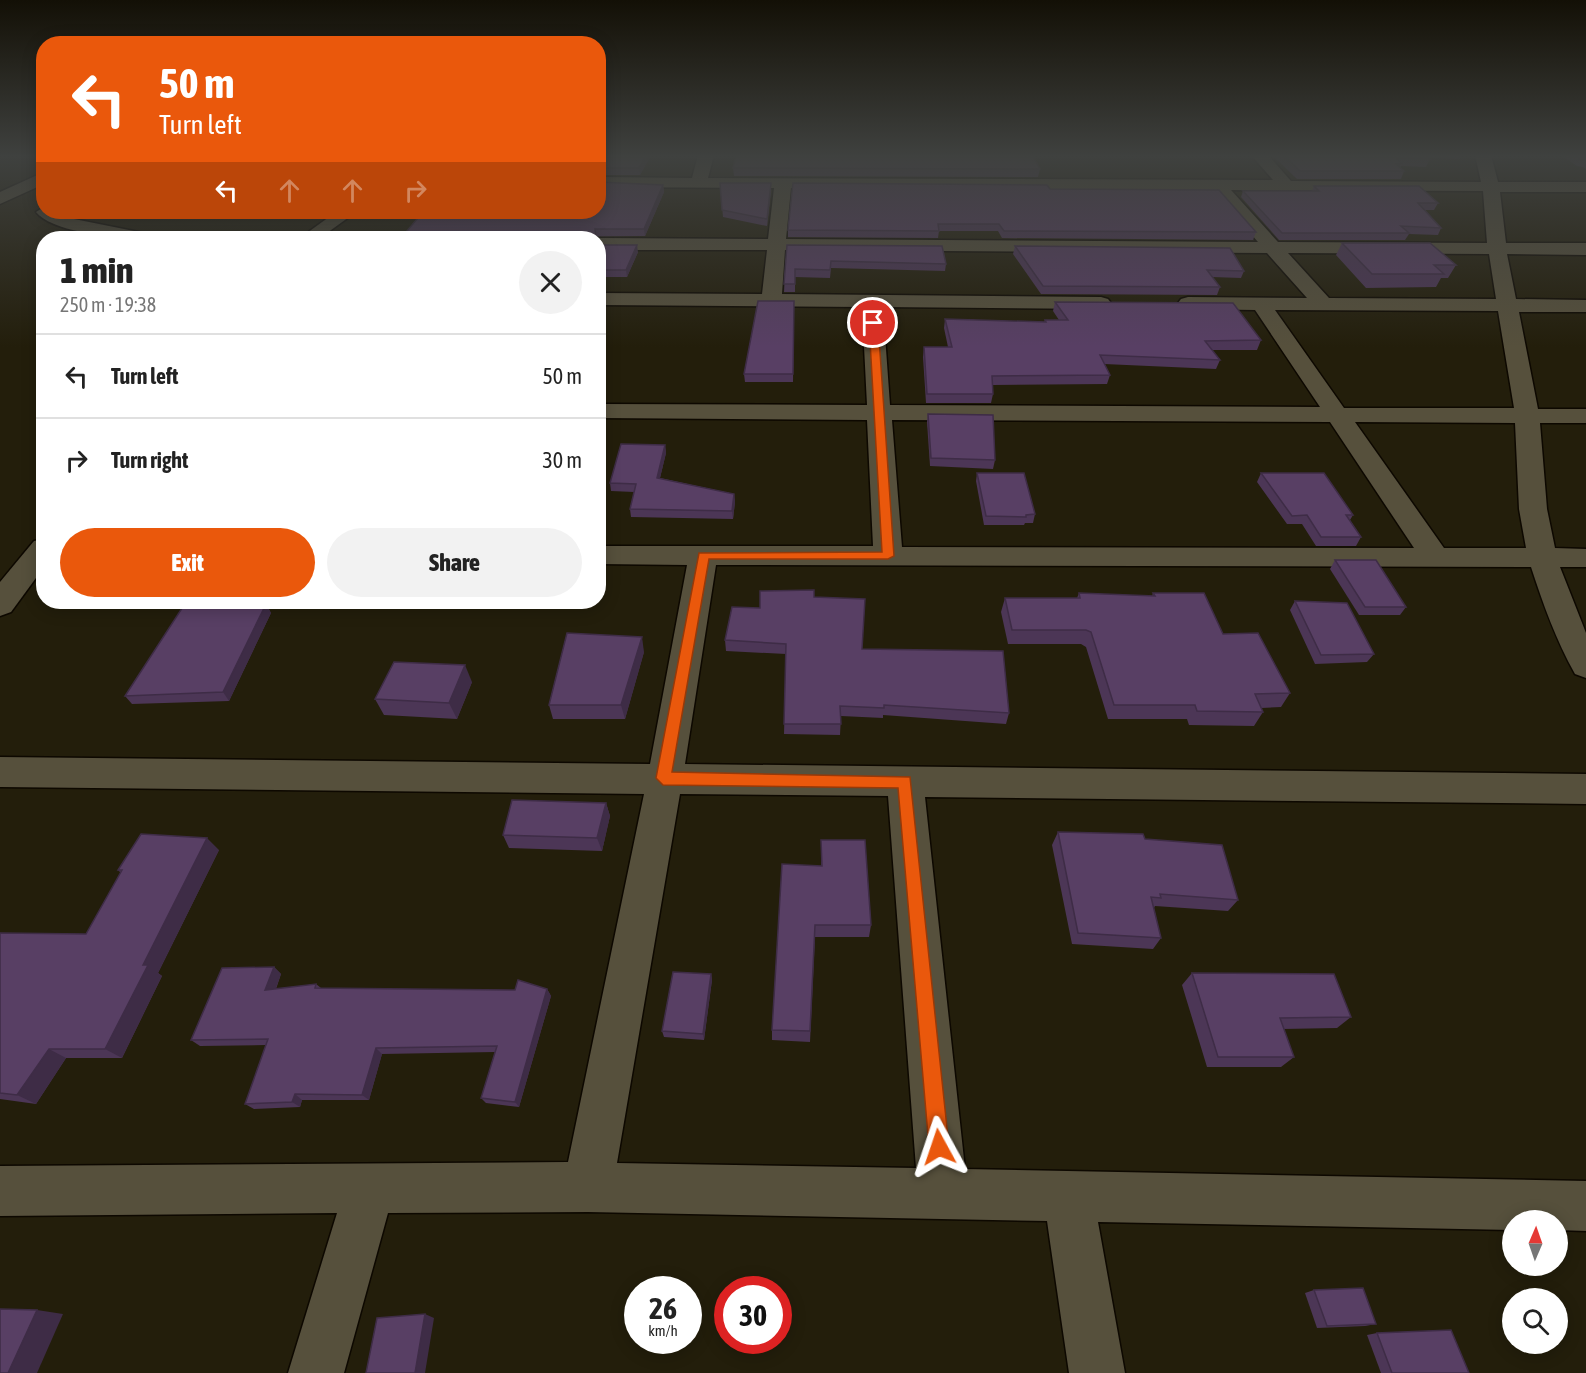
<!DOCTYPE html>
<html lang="en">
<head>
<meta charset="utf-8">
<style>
  :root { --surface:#fff; --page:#f2f2f2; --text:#222; --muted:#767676; --line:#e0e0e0; --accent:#ea580c }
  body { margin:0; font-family:"Asap Condensed",sans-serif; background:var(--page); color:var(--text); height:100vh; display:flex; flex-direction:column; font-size:22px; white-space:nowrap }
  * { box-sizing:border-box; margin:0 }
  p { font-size:20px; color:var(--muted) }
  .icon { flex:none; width:33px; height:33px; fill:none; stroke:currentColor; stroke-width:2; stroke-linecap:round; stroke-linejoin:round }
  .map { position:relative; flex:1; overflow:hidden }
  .drawer { position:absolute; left:36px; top:231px; width:570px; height:378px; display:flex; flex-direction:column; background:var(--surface); border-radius:24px; box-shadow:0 3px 15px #0003 }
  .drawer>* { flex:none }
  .banner { position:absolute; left:36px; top:36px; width:570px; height:183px; border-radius:24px; box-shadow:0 3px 15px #0003; background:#ea580c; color:#fff; overflow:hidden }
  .needle { width:39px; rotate:2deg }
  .tools { position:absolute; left:1502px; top:1210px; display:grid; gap:12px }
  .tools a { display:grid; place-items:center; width:66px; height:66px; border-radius:50%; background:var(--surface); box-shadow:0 3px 15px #0003; font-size:30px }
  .speed { position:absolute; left:624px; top:1276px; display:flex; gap:12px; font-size:30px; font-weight:700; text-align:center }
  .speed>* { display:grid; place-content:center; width:78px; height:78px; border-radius:50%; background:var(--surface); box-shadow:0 3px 15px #0003; line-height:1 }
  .speed small { font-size:15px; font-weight:400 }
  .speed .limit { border:9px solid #d22; background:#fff; color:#111 }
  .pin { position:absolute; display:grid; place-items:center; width:51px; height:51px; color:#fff; margin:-26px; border:3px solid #fff; border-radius:50%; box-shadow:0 2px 6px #0007 }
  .me { position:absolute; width:66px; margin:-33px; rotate:355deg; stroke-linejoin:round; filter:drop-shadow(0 0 4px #0008) }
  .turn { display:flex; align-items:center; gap:21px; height:126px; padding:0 24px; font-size:27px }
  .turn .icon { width:78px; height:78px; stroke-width:2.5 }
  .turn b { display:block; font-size:42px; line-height:51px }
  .lanes { display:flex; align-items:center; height:57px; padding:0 24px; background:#0003; justify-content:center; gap:30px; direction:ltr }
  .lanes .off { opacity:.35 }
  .round { display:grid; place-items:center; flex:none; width:63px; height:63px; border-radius:32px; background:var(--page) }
  .overview { display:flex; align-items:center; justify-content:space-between; height:102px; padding:0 24px }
  h1 { font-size:36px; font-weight:800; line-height:45px }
  .primary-button { display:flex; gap:12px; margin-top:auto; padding:12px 24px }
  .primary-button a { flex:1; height:69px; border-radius:36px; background:var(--accent); color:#fff; font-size:24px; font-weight:800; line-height:69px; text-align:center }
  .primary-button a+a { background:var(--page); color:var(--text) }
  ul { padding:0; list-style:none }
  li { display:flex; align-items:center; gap:18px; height:84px; padding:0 24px; border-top:2px solid var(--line) }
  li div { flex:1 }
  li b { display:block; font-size:22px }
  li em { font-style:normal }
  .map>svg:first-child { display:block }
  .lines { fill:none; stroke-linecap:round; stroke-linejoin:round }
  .minor-casing { stroke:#0d0800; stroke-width:3 }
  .minor { fill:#56503c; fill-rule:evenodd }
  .wall { fill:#4c3656 }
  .shaded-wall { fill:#3e2c46 }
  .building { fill:#583f64; stroke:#3e2c46; stroke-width:1.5 }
  .route { fill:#ea580c; stroke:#983908; stroke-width:1.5 }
</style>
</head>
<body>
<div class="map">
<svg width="1586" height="1373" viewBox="0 0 1586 1373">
  <rect width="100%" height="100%" fill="#231e0b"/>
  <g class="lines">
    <defs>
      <g id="minor">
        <path d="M 698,155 L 714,155 L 708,178 L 1273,180 L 1251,155 L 1268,155 L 1291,181 L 1481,182 L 1475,155 L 1491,155 L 1498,182 L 1586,182 L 1586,192 L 1500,192 L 1506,243 L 1586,243 L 1586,255 L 1507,254 L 1516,299 L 1586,300 L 1586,312 L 1519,312 L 1538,409 L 1586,409 L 1586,423 L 1540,423 L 1547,509 L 1555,548 L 1586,549 L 1586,567 L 1560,567 L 1586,633 L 1586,678 L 1575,674 C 1556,640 1543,604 1531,567 L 716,565 L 685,764 L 1586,774 L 1586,804 L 925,797 L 965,1169 L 1586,1181 L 1586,1231 L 1557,1230 L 1557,1221 L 1512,1221 L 1512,1230 L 1098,1222 L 1125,1373 L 1069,1373 L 1047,1221 L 588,1212 L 388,1213 L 344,1373 L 288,1373 L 337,1213 L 0,1216 L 0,1166 L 568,1162 L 644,794 L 0,787 L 0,757 L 650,764 L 687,565 L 598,564 L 598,546 L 873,546 L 867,420 L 598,418 L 598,404 L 867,405 L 862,307 L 598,305 L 598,293 L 762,294 L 767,250 L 598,250 L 598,238 L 768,239 L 774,188 L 598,187 L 598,177 L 692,178 ZM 791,188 L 1213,190 L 1258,242 L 786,239 ZM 1231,190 L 1483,191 L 1487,243 L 1278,242 ZM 785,250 L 1267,253 L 1307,298 L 1188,297 L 1181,299 L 1178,303 L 1181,307 L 1188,309 L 1255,310 L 1320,407 L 890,405 L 883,307 L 1101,309 L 1108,307 L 1111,303 L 1108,299 L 1101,297 L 782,294 ZM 1288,253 L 1489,254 L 1496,299 L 1329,298 ZM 1275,310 L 1498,311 L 1514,408 L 1344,408 ZM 892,420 L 1330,422 L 1414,548 L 902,547 ZM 1355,422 L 1515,423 L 1519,509 L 1526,548 L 1444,548 ZM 680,794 L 888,796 L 916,1168 L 617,1163 Z"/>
        <path d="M 44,172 L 44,184 L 0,204 L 0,192 Z"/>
        <path d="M 44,207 L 44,212 L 58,212 L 74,219 L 149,234 L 152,238 C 128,241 52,233 36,212 Z"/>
        <path d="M 336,212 L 356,212 L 320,238 L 300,238 Z"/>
        <path d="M 44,539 L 44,567 L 11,612 L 0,616 L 0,582 L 34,541 Z"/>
      </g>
    </defs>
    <!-- minor casing -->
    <use href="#minor" class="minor-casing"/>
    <!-- minor -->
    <use href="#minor" class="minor"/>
  </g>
  <!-- wall -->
  <g class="wall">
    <path d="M 598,155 L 651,155 L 640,175 L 598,175 Z"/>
    <path d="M 1272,155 L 1462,155 L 1460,159 L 1429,158 L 1430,159 L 1426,167 L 1401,166 L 1400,168 L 1404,171 L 1401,179 L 1297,179 Z"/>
    <path d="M 1561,155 L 1586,155 L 1586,169 L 1583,167 L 1577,166 Z"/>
    <path d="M 733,168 L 1040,169 L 1038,177 L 734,176 Z"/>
    <path d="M 720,183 L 771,190 L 767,226 L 723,217 Z"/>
    <path d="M 663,185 L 664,192 L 645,236 L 401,238 Z"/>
    <path d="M 1314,186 L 1438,203 L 1434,210 L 1425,210 L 1441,228 L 1438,235 L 1409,234 L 1405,240 L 1279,240 L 1241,197 L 1243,191 L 1312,191 Z"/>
    <path d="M 1050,189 L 1256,232 L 1253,240 L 1002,238 L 998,231 L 939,231 L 938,238 L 788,237 L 788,230 Z"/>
    <path d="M 1342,243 L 1456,265 L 1448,278 L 1441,278 L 1436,287 L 1366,288 L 1336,255 Z"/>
    <path d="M 598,245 L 638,252 L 627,277 L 598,277 Z"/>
    <path d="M 787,245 L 946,264 L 945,271 L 831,268 L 830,278 L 795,277 L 795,292 L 784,292 Z"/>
    <path d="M 1015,246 L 1244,271 L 1241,278 L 1212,277 L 1220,287 L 1217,295 L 1041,294 L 1013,254 Z"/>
    <path d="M 794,301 L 793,382 L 745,382 L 744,374 Z"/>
    <path d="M 1055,302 L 1261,340 L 1257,350 L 1212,350 L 1220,360 L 1216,369 L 1104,364 L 1110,375 L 1107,384 L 992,385 L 993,394 L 991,403 L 926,403 L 923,357 L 924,347 L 948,347 L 944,328 L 945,319 L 1044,322 L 1045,320 L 1059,320 L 1053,311 Z"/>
    <path d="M 928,414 L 995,460 L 993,469 L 930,466 L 927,422 Z"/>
    <path d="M 665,445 L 666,453 L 660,478 L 734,494 L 735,502 L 733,519 L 631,517 L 630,509 L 634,492 L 611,491 L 610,483 Z"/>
    <path d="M 977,473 L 1035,514 L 1033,523 L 1025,523 L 1024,525 L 984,525 L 976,481 Z"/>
    <path d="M 1261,473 L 1353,515 L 1350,520 L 1361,537 L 1356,546 L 1316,546 L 1302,524 L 1287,524 L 1257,482 Z"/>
    <path d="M 1335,560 L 1406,607 L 1400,615 L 1359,615 L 1330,569 Z"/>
    <path d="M 1079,593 L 1152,596 L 1153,593 L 1223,634 L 1290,693 L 1281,707 L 1261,708 L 1263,712 L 1254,726 L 1189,725 L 1187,719 L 1108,719 L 1086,647 L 1081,644 L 1008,644 L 1001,612 L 1005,598 L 1077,598 Z"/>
    <path d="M 814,597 L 862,649 L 1009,713 L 1006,724 L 883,715 L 883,718 L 841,716 L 840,735 L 784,734 L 786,654 L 726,651 L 725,640 L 760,608 Z"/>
    <path d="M 1295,601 L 1374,654 L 1367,662 L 1315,664 L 1290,610 Z"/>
    <path d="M 266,604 L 271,613 L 229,701 L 132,704 L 125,696 Z"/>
    <path d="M 644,652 L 625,719 L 553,719 L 549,705 Z"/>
    <path d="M 472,682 L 457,719 L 384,715 L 375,699 Z"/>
    <path d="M 606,803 L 610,816 L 602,851 L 509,848 L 503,835 Z"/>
    <path d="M 1058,832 L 1238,900 L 1228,911 L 1155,906 L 1154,908 L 1161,938 L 1153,949 L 1072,944 L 1052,845 Z"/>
    <path d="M 821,840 L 871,925 L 869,937 L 815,937 L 810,1042 L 772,1040 L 772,1030 L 821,865 Z"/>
    <path d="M 219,850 L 158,973 L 162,976 L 122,1058 L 66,1058 L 36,1104 L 0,1099 L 0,933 L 86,934 L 121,873 L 118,870 Z"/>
    <path d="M 274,967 L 281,974 L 276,989 L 316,984 L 321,988 L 515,990 L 547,989 L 551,996 L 519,1107 L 486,1103 L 481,1098 L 495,1052 L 382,1054 L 369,1100 L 302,1100 L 300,1107 L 254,1109 L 245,1104 L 266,1045 L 200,1046 L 191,1040 Z"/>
    <path d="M 1192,973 L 1351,1017 L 1337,1028 L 1283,1029 L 1294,1057 L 1281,1067 L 1207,1067 L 1182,985 Z"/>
    <path d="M 711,974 L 712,980 L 704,1040 L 664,1037 L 662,1031 Z"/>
    <path d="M 1314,1290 L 1376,1324 L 1365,1326 L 1317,1328 L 1305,1293 Z"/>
    <path d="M 1377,1333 L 1469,1373 L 1381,1373 L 1367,1335 Z"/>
  </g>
  <!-- shaded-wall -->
  <g class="shaded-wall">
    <path d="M 646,155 L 651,155 L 640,175 L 639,168 Z"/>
    <path d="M 771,183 L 771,190 L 767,226 L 767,219 Z"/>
    <path d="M 663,185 L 664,192 L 645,236 L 644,229 Z"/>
    <path d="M 637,245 L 638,252 L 627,277 L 626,270 Z"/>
    <path d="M 665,445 L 666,453 L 658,486 L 657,478 Z"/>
    <path d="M 734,494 L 735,502 L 733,519 L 732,511 Z"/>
    <path d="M 266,604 L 271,613 L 229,701 L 223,692 Z"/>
    <path d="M 642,637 L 644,652 L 625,719 L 621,705 Z"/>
    <path d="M 465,665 L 472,682 L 457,719 L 449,703 Z"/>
    <path d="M 606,803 L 610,816 L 602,851 L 597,838 Z"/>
    <path d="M 207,838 L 219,850 L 158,973 L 162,976 L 122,1058 L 105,1049 L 143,965 Z"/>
    <path d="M 274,967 L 281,974 L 273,996 L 265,990 Z"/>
    <path d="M 711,974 L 712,980 L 704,1040 L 703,1034 Z"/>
    <path d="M 547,989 L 551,996 L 519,1107 L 515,1102 Z"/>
    <path d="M 376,1048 L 382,1054 L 369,1100 L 362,1095 Z"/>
    <path d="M 49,1049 L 66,1058 L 36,1104 L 17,1095 Z"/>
    <path d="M 295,1094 L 302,1100 L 300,1107 L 292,1102 Z"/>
    <path d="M 37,1310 L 63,1314 L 37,1373 L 8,1373 Z"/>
    <path d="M 425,1314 L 434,1318 L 425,1373 L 415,1373 Z"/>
  </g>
  <!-- building -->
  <g class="building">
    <path d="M 598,155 L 646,155 L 639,168 L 598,168 Z"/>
    <path d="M 736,155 L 1032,155 L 1040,169 L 733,168 Z"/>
    <path d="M 1283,155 L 1425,155 L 1430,159 L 1396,158 L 1402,164 L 1396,164 L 1404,171 L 1300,171 Z"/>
    <path d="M 1575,155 L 1586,155 L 1586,160 L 1581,160 Z"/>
    <path d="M 598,182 L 663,185 L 644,229 L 595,229 L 596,238 L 401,238 L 423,212 L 598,212 Z"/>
    <path d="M 720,183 L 771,183 L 767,219 L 722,210 Z"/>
    <path d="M 793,183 L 1047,185 L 1050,189 L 1219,190 L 1256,232 L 1004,231 L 999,224 L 938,224 L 939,231 L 788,230 Z"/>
    <path d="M 1314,186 L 1419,186 L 1438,203 L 1418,203 L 1441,228 L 1401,226 L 1409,233 L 1282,233 L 1243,191 L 1319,191 Z"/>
    <path d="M 1342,243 L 1430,243 L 1456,265 L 1434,265 L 1444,274 L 1372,274 Z"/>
    <path d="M 598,245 L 637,245 L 626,270 L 598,270 Z"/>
    <path d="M 787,245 L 942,246 L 946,264 L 831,261 L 830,270 L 795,269 L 795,284 L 784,284 Z"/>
    <path d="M 1015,246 L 1230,248 L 1244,271 L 1207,270 L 1220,287 L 1043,286 Z"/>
    <path d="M 758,301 L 794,301 L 793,374 L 744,374 Z"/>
    <path d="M 1055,302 L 1233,303 L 1261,340 L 1205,341 L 1220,360 L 1100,355 L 1110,375 L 992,376 L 993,394 L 927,394 L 924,347 L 952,347 L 945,319 L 1046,322 L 1045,320 L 1068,320 Z"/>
    <path d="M 928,414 L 993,415 L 995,460 L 931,458 Z"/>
    <path d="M 621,444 L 665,445 L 657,478 L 734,494 L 732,511 L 630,509 L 636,484 L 610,483 Z"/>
    <path d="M 977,473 L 1024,473 L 1035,514 L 1026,515 L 1026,517 L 986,516 Z"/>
    <path d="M 1261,473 L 1324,473 L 1353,515 L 1346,515 L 1361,537 L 1321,537 L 1307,515 L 1292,516 Z"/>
    <path d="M 1335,560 L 1376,560 L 1406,607 L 1365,607 Z"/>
    <path d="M 814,590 L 814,597 L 865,599 L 862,649 L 1003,651 L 1009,713 L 884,705 L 884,708 L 840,706 L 841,724 L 784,724 L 786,644 L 725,640 L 732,607 L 760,608 L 760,591 Z"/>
    <path d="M 1079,593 L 1155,596 L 1153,593 L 1204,593 L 1223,634 L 1258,633 L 1290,693 L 1255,694 L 1263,712 L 1197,711 L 1195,705 L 1114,705 L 1091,632 L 1086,630 L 1012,630 L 1005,598 L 1080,598 Z"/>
    <path d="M 1295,601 L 1347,603 L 1374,654 L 1321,655 Z"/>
    <path d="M 186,602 L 234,602 L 266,604 L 223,692 L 125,696 Z"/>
    <path d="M 567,633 L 642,637 L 621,705 L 549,705 Z"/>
    <path d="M 394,662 L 465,665 L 449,703 L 375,699 Z"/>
    <path d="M 512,800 L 606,803 L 597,838 L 503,835 Z"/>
    <path d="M 1058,832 L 1143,834 L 1145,839 L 1222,845 L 1238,900 L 1160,894 L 1161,898 L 1151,897 L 1161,938 L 1078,933 Z"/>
    <path d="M 141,834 L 207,838 L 143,965 L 148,965 L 105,1049 L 49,1049 L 17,1095 L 0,1093 L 0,933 L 86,934 L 122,870 L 118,870 Z"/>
    <path d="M 821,840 L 865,840 L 871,925 L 815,925 L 810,1031 L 772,1030 L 782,864 L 822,866 Z"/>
    <path d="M 274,967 L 265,990 L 316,984 L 315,988 L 515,990 L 518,980 L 547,989 L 515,1102 L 481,1098 L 497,1046 L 376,1048 L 362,1095 L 295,1094 L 292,1102 L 245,1104 L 268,1039 L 191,1040 L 222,968 Z"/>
    <path d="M 673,972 L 711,974 L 703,1034 L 662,1031 Z"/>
    <path d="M 1192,973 L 1334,974 L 1351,1017 L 1280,1018 L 1294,1057 L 1218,1057 Z"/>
    <path d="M 1363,1288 L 1376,1324 L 1327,1326 L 1314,1290 Z"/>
    <path d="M 0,1309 L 37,1310 L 8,1373 L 0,1373 Z"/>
    <path d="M 425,1314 L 415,1373 L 366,1373 L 377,1318 Z"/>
    <path d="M 1451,1330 L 1469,1373 L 1392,1373 L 1377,1333 Z"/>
  </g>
  <!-- sky -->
  <linearGradient id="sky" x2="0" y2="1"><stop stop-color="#131006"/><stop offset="0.45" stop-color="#3f413f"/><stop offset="1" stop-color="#3f413f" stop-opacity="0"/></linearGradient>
  <rect width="1586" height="347" fill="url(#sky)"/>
  <!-- route -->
  <path class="route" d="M 873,320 L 878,323 L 894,556 L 888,559 L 709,559 L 672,772 L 910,777 L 949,1147 L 946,1154 L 939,1157 L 932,1154 L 929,1147 L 898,788 L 663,785 L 656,778 L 699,553 L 882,552 L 869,323 Z"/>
</svg>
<div class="tools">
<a><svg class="needle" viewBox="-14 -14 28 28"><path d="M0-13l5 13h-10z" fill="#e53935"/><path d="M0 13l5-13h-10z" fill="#767676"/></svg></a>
<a><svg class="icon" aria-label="search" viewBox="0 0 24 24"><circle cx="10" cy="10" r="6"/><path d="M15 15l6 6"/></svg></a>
</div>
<div class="speed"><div>26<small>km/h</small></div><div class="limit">30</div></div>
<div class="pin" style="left:873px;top:323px;background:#d93025"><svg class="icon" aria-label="arrive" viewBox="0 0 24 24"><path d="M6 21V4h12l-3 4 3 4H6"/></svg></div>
<svg class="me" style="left:939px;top:1147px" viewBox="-20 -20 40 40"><path d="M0-17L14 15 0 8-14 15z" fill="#ea580c" stroke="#fff" stroke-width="4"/></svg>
<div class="banner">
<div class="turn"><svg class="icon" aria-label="left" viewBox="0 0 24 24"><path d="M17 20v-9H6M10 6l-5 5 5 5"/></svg><div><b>50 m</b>Turn left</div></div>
<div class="lanes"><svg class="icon" aria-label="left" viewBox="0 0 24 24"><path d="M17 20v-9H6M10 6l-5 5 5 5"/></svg><svg class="icon off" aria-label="ahead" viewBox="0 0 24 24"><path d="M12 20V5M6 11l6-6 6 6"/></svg><svg class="icon off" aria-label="ahead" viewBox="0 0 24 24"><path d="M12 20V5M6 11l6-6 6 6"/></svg><svg class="icon off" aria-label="right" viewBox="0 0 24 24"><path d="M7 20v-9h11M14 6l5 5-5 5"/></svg></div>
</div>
<section class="drawer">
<div class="overview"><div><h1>1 min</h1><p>250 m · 19:38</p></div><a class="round"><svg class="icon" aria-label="close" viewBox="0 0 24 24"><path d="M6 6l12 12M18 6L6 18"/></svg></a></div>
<ul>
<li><svg class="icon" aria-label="left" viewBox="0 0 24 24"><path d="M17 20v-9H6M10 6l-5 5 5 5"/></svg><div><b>Turn left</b></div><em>50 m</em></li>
<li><svg class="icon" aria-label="right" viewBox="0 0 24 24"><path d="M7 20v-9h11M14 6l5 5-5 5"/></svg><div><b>Turn right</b></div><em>30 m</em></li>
</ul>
<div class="primary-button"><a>Exit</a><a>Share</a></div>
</section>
</div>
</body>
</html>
